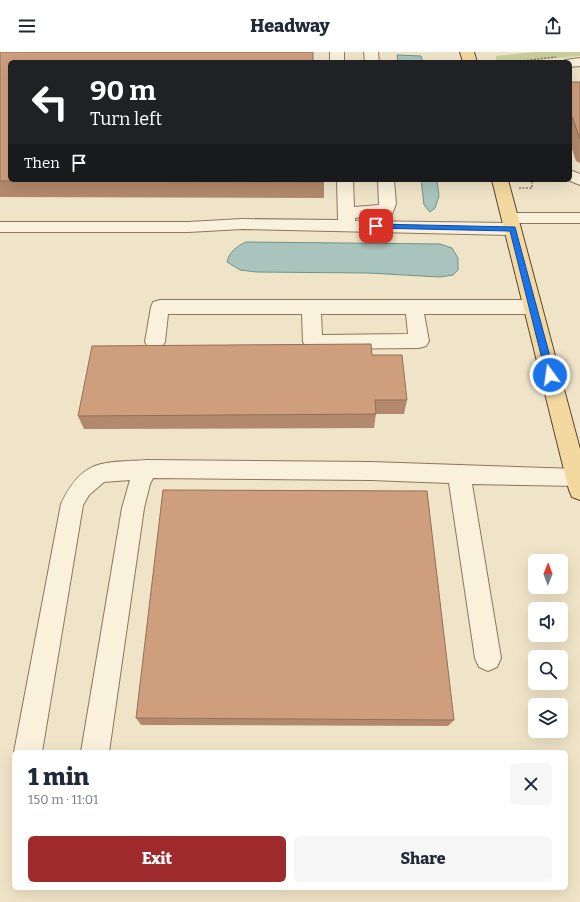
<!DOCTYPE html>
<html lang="en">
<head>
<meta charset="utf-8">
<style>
  :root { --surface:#fff; --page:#f6f6f7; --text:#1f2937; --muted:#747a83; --accent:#9e2a2b }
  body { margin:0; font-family:Bitter,serif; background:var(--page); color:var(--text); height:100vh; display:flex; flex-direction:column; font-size:15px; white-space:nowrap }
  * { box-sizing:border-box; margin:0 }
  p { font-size:13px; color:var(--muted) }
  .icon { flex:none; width:22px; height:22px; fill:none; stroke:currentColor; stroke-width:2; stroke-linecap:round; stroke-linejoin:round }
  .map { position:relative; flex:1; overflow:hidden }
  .sheet { position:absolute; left:12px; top:698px; width:556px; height:140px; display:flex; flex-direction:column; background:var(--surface); border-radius:6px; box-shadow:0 4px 16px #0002 }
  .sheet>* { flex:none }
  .hud { position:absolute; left:8px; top:8px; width:564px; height:122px; border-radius:6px; box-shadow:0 4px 16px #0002; background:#202124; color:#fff; overflow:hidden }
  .needle { width:26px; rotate:1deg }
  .controls { position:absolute; left:528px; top:502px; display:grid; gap:8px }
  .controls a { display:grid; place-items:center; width:40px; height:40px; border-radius:6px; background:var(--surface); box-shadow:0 4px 16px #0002; font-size:20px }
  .pin { position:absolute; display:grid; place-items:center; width:34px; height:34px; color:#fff; margin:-17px; border-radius:8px; box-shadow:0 2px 6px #0006 }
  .me { position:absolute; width:44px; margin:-22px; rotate:346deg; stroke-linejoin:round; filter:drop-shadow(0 0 3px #0008) }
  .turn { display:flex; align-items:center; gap:14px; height:84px; padding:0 16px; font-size:18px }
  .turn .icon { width:52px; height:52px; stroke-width:2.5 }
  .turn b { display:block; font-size:28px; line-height:34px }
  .then { display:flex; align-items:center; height:38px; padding:0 16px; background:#0003; gap:8px; font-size:15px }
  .round { display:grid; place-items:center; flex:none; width:42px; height:42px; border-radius:6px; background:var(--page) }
  .summary { display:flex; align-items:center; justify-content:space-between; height:68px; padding:0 16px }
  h1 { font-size:24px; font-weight:800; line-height:30px }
  .cta { display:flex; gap:8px; margin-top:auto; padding:8px 16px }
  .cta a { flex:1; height:46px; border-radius:6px; background:var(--accent); color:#fff; font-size:16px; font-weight:800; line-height:46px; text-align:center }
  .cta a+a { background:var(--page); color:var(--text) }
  header { display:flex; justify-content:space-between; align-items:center; height:52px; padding:0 16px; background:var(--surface); font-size:18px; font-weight:800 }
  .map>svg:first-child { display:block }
  .green { fill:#c9cf9b }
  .water { fill:#a9c4bc; stroke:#6f938a }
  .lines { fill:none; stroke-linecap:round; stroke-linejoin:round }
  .minor-casing { stroke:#8d765c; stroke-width:2 }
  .major-casing { stroke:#5b4430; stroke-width:2 }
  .path { stroke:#8d765c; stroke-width:1.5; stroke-dasharray:2 1.5; stroke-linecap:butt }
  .minor { fill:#faf1dc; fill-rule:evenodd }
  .major { fill:#f3d9a0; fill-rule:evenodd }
  .wall { fill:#b2896c }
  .building { fill:#cf9f7d; stroke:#916f58 }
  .route { fill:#1a73e8; stroke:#114b97 }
</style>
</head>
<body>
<header><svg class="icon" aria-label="menu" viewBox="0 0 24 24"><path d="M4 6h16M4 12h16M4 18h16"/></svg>Headway<svg class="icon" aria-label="share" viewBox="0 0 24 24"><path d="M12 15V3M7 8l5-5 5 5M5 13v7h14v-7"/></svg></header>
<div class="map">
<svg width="580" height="850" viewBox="0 0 580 850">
  <rect width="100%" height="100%" fill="#f0e4c8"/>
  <!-- green -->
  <path class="green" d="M 534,0 L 580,0 L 580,4 L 511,10 L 496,9 L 496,4 Z"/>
  <!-- water -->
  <g class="water">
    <path d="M 397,3 L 421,4 L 423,10 L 398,10 Z"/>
    <path d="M 421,128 L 437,128 L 439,144 L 435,156 L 430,160 L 424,153 Z"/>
    <path d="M 246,190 L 440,192 L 452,196 L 458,206 L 458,218 L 453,223 L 440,225 L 368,221 L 256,220 L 240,218 L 227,210 C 229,200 237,194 246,190 Z"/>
  </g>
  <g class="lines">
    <defs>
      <g id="minor">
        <rect x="330" y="0" width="14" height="10"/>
        <path d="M 364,0 L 378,0 L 379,10 L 365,10 Z"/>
        <path d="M 580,6 L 580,14 L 570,15 L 570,10 L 564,10 L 565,8 Z"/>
        <path d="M 570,118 L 580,122 L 580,133 L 568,128 L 570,128 Z"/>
        <path d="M 337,128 L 353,128 L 354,155 L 379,153 L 378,128 L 394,128 L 396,152 L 392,162 L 355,166 L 355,169 L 513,171 L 519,173 L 521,177 L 519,181 L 513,183 L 242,177 L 188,180 L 0,180 L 0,170 L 188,170 L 242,167 L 338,168 Z"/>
        <path d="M 510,161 L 580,161 L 580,171 L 510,171 L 504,170 L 502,166 L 504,162 Z"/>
        <path d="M 160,248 L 533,248 L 540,250 L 542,255 L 540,260 L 533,262 L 424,262 L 429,289 L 426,294 L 419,296 L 313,297 L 306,295 L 303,290 L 302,262 L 168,262 L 165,290 L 162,295 L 155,297 L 148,295 L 145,290 L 151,255 L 153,250 ZM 321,262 L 406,262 L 408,282 L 322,283 Z"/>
        <path d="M 147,408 L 371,410 L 577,417 L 580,418 L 580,434 L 472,432 L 501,606 L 497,615 L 488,619 L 479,615 L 475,606 L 449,431 L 371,428 L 153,426 L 150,432 L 144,456 L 109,700 L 81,700 L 122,456 L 130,428 L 104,430 L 89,443 L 83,453 L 42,700 L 14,700 L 61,452 C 83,406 102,411 147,408 Z"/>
      </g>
      <g id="major">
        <path d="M 460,0 L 474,0 L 477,10 L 463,10 Z"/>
        <path d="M 492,128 L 508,128 L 580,397 L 580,448 L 572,445 L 569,438 Z"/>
      </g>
    </defs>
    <!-- minor casing -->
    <use href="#minor" class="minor-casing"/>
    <!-- major casing -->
    <use href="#major" class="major-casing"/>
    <!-- path -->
    <g class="path">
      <path d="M 513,10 L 556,5"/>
      <path d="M 519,136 L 532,136 L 532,128"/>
    </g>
    <!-- minor -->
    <use href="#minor" class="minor"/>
    <!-- major -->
    <use href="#major" class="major"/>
  </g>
  <!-- wall -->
  <g class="wall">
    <path d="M 0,0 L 10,10 L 324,128 L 324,146 L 0,145 Z"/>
    <path d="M 570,30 L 580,30 L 580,111 L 576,109 L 570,91 Z"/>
    <path d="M 372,303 L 407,348 L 404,362 L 376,362 L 374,376 L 84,377 L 78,364 Z"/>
    <path d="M 136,666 L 454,668 L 448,674 L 141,673 Z"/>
  </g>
  <!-- building -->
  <g class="building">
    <path d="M 0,0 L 313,0 L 313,10 L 10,10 L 10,128 L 324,128 L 324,130 L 0,129 Z"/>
    <path d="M 570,30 L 580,30 L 580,87 L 570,59 Z"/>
    <path d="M 371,292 L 372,303 L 402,303 L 407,348 L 375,348 L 376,362 L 78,364 L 92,294 Z"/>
    <path d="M 163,438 L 427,439 L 454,668 L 136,666 Z"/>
  </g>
  <!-- route -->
  <path class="route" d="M 376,172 L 515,175 L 555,323 L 553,325 L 550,326 L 546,323 L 510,179 L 373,176 L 372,174 Z"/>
</svg>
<div class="controls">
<a><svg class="needle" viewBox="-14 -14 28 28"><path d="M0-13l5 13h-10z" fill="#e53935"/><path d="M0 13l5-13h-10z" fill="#747a83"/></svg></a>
<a><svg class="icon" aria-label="sound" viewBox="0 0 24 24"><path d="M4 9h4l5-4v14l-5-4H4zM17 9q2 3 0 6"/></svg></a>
<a><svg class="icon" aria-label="search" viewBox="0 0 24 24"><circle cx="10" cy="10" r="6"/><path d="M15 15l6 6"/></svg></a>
<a><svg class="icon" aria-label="layers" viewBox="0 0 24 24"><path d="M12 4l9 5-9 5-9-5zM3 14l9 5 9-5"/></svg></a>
</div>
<div class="pin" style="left:376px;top:174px;background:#d93025"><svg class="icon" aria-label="arrive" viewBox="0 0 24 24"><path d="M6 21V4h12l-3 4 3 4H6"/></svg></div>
<svg class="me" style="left:550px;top:323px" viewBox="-20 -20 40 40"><circle r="17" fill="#1a73e8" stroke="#fff" stroke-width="3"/><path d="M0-11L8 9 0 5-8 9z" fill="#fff"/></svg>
<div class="hud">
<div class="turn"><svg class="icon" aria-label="left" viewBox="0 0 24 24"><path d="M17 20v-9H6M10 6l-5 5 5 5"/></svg><div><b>90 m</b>Turn left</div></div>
<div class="then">Then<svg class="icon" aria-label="arrive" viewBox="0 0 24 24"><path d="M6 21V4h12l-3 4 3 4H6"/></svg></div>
</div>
<section class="sheet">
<div class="summary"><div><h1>1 min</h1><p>150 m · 11:01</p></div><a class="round"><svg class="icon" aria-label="close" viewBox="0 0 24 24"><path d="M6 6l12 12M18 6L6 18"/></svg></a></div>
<div class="cta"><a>Exit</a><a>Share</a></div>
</section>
</div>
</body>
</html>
